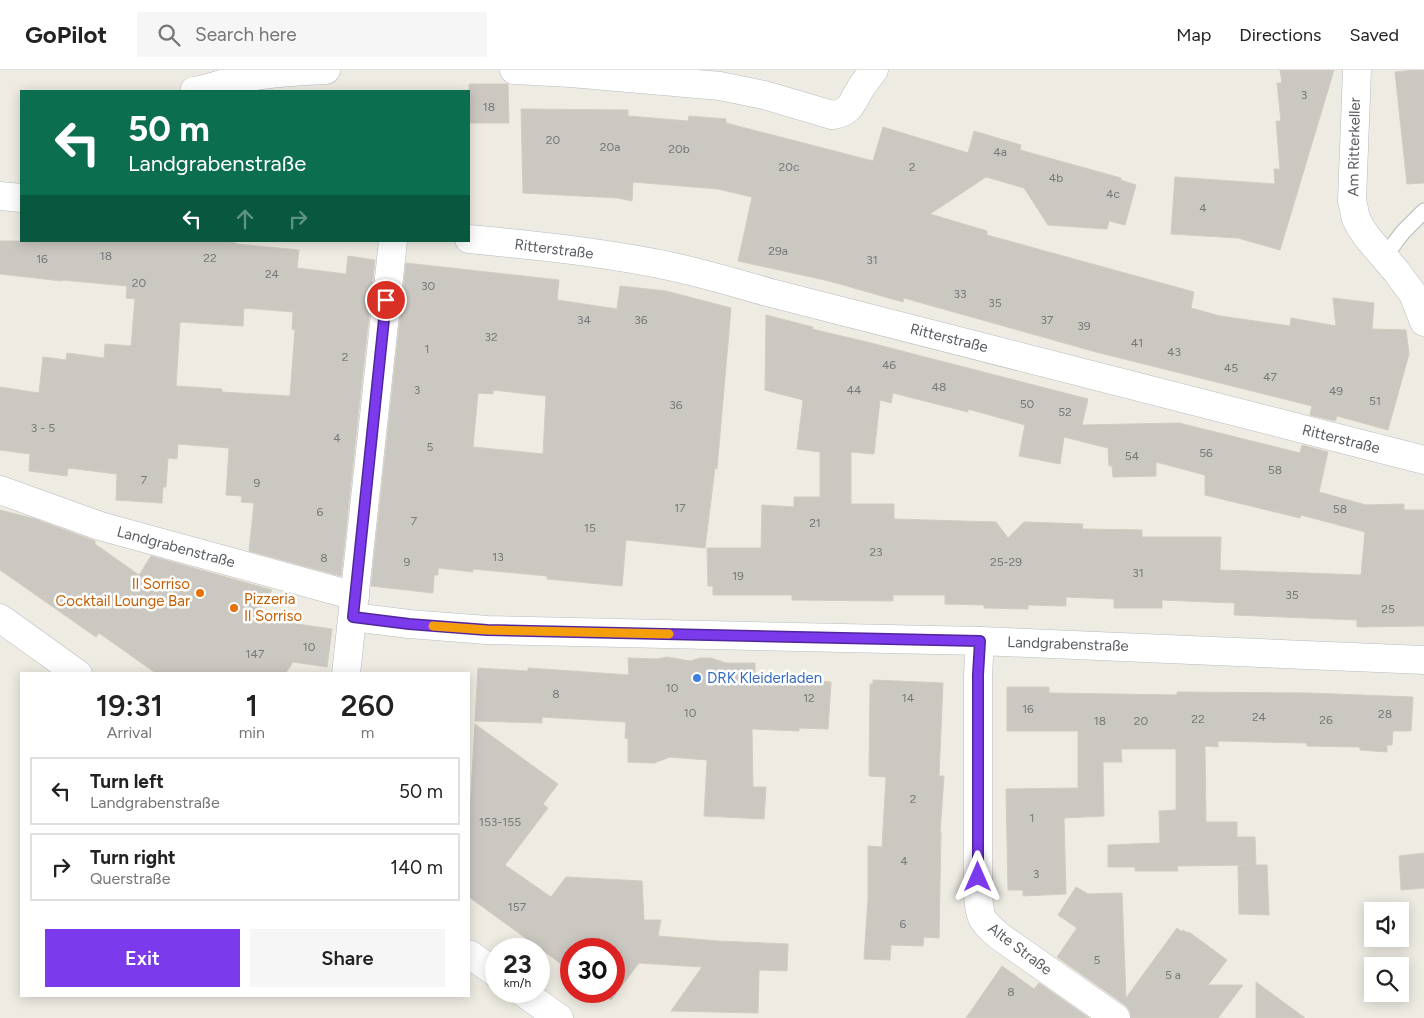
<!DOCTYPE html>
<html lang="en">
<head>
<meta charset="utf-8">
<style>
  :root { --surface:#fff; --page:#f6f6f6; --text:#222; --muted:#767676; --line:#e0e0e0; --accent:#7c3aed }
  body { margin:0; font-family:Figtree,sans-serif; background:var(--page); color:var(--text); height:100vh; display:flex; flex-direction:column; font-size:19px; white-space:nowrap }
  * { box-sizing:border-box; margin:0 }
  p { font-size:16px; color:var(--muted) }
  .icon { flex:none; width:28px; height:28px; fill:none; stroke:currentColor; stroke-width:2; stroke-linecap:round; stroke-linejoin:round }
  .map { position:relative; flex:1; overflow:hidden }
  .drawer { position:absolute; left:20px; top:602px; width:450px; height:325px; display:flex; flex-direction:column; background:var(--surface); border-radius:0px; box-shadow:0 2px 12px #0003 }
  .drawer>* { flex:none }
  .top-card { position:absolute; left:20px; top:20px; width:450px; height:152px; border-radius:0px; box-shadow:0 2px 12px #0003; background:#0b6e4f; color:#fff; overflow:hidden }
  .tools { position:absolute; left:1364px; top:832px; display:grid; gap:10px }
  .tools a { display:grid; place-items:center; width:45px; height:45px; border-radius:0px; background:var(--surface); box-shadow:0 2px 12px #0003; font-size:25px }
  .speed { position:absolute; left:485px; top:868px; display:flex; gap:10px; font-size:25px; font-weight:700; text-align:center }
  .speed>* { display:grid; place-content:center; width:65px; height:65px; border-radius:50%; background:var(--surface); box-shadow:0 2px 12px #0003; line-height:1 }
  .speed small { font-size:12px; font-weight:400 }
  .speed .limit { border:8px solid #d22; background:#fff; color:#111 }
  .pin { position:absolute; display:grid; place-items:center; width:42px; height:42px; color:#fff; margin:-21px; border:2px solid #fff; border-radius:50%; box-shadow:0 1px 5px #0007 }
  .me { position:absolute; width:55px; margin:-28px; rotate:0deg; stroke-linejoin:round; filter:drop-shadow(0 0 4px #0008) }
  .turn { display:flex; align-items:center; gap:18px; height:105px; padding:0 25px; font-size:22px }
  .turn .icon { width:65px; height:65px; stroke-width:2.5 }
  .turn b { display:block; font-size:35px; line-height:42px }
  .lanes { display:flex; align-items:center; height:48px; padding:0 25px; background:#0003; justify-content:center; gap:25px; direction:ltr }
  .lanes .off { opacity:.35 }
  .eta { display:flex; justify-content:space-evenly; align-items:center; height:85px; text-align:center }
  .eta b { font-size:30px; font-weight:600; line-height:35px }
  .action { display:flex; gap:10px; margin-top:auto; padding:10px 25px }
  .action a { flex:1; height:58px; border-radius:0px; background:var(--accent); color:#fff; font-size:20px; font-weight:600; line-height:58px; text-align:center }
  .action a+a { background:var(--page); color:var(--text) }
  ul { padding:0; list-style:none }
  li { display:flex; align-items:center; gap:15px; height:68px; margin:0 10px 8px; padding:0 15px; border:2px solid var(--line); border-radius:0px }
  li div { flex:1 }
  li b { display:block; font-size:19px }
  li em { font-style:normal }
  header { display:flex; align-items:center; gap:30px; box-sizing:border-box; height:70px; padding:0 25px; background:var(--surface); border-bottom:1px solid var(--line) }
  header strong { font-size:24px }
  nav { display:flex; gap:28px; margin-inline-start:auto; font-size:18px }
  .search { width:350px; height:45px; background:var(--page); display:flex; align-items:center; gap:12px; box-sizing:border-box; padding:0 18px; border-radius:0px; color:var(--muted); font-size:19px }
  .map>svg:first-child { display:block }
  .building { fill:#cbc7c1; stroke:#d3ccc0; fill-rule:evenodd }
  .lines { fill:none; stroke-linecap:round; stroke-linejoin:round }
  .service-casing { stroke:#b7babf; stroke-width:17 }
  .minor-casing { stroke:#b7babf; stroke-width:29 }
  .secondary-casing { stroke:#b7bbc1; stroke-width:29 }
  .service { stroke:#fff; stroke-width:15 }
  .minor { stroke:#fff; stroke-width:28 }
  .secondary { stroke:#fff; stroke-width:28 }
  .route-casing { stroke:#51269a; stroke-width:12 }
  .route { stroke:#7c3aed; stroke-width:9 }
  .slow { stroke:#f59e0b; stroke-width:9 }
  .food-dot { fill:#e8710a; stroke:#fff; stroke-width:2 }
  .shop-dot { fill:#3f7fe0; stroke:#fff; stroke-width:2 }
  .labels { text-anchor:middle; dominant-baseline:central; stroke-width:5; stroke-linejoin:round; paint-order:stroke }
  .number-label { font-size:12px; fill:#76787a }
  .street-label { font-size:15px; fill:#5a5e63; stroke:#fff }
  .food-label { font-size:15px; fill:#c56008; stroke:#fff; text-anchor:end }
  .shop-label { font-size:15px; fill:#366cbe; stroke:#fff; text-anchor:start }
</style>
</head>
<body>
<header>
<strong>GoPilot</strong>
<div class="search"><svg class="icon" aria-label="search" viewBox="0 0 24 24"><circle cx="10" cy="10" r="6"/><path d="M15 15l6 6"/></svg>Search here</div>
<nav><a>Map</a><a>Directions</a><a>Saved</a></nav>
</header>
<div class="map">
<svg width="1424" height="948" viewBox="0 0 1424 948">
  <rect width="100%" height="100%" fill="#eeebe2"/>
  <!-- building -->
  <g class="building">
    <path d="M 1280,0 L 1334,0 L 1280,180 L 1238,168 L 1171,164 L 1175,107 L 1275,114 L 1274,99 L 1280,99 L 1276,51 L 1281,51 L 1277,13 L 1282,13 Z"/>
    <path d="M 1416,0 L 1424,0 L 1424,113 L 1407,114 L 1395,2 Z"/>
    <path d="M 469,14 L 508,14 L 509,53 L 469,53 Z"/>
    <path d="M 521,39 L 628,40 L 628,46 L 688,51 L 689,46 L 726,49 L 726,53 L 873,91 L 883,57 L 968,83 L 974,61 L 1021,75 L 1020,80 L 1121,108 L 1121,110 L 1136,115 L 1125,155 L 1109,151 L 1107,159 L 1048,155 L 1024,118 L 986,107 L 930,144 L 987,161 L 987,165 L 1194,222 L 1191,238 L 1220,246 L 1290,256 L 1291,248 L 1336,256 L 1333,228 L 1374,233 L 1372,259 L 1406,260 L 1409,284 L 1388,360 L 1337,346 L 1335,351 L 1310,345 L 1312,336 L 1096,282 L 904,228 L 903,232 L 829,211 L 738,191 L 752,127 L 718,119 L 633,112 L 632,131 L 618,128 L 523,123 Z"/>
    <path d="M 0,171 L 221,171 L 236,173 L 236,174 L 299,180 L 297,198 L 346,204 L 348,186 L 375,190 L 341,506 L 249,481 L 254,433 L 241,432 L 242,426 L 226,425 L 229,378 L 178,374 L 177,389 L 168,388 L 166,417 L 163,417 L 162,433 L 116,430 L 117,404 L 68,398 L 67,406 L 29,401 L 30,384 L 0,380 L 0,317 L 39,323 L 43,287 L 66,290 L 67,283 L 104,288 L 105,274 L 131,276 L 135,229 L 126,228 L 127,216 L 62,210 L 62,211 L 0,204 ZM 244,238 L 293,242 L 292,259 L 295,260 L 290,326 L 222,322 L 222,319 L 176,316 L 180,252 L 243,256 Z"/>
    <path d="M 406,193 L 559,210 L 557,230 L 617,239 L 620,216 L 666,221 L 731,238 L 717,399 L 715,398 L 705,478 L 626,470 L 622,516 L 547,509 L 547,506 L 473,499 L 473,502 L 438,498 L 438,505 L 434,505 L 433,523 L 371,516 ZM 493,320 L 546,326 L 543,384 L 473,377 L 478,323 L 493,324 Z"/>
    <path d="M 766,245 L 813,257 L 812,259 L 867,272 L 1088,329 L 1082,355 L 1179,353 L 1300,383 L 1302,375 L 1328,382 L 1319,422 L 1366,435 L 1404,434 L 1404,440 L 1424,440 L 1424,556 L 1357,557 L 1357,550 L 1234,545 L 1235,533 L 1162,530 L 1162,538 L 1114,538 L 1114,529 L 1066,527 L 1066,536 L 1028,535 L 1028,539 L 984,538 L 984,535 L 945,534 L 945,525 L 893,525 L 893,531 L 792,530 L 792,525 L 713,525 L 713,516 L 708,516 L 707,478 L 761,478 L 762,435 L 794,437 L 794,427 L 820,427 L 820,382 L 797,379 L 803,330 L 765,320 ZM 893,323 L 968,342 L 968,339 L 1025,355 L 1019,386 L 1060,394 L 1064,367 L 1108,378 L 1109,396 L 1112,396 L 1113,407 L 1156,406 L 1156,392 L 1205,405 L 1205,425 L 1300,448 L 1301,445 L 1365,462 L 1361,505 L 1220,500 L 1221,467 L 1142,467 L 1142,460 L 1082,459 L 1083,454 L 1024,452 L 1008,468 L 996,452 L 894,449 L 894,434 L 851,434 L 851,382 L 874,384 L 880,330 L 891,333 Z"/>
    <path d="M 0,440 L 35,449 L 95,471 L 95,474 L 139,505 L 151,486 L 272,520 L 255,548 L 332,559 L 327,597 L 293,592 L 285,604 L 157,604 L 99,563 L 96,567 L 0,500 Z"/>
    <path d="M 667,587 L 690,591 L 700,588 L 711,588 L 726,593 L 755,593 L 755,608 L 831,612 L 828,659 L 799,658 L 799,661 L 752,659 L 753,717 L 766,717 L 764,749 L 704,746 L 707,690 L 670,687 L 654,693 L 628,692 L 628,669 L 625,668 L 626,652 L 542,647 L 542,653 L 475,651 L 478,598 L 528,601 L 528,598 L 629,605 L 628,588 L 657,589 Z"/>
    <path d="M 873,610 L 943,613 L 939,706 L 944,706 L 940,762 L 941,762 L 939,868 L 924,867 L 923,876 L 891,875 L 890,890 L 864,889 L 868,829 L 868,776 L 882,777 L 886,707 L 869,706 L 870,614 L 873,614 Z"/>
    <path d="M 1007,617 L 1049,617 L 1049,623 L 1177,625 L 1177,622 L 1309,623 L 1413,627 L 1411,661 L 1393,661 L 1392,675 L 1387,675 L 1387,682 L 1360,680 L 1360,677 L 1307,676 L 1307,673 L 1218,671 L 1218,677 L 1205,676 L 1206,752 L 1237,752 L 1237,767 L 1255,767 L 1256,795 L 1267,795 L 1269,845 L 1239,844 L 1238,796 L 1247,795 L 1177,796 L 1178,801 L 1135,801 L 1135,797 L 1108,797 L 1108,775 L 1160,773 L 1159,741 L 1176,740 L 1176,679 L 1121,679 L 1122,692 L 1103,692 L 1104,746 L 1064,748 L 1066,824 L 1023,826 L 1023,820 L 1008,820 L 1006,719 L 1078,718 L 1078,661 L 1007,661 Z"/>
    <path d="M 475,654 L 558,714 L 543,734 L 548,738 L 505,795 L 551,827 L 566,807 L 642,811 L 644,850 L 661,850 L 658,866 L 718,871 L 788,874 L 787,901 L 759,900 L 758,943 L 671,941 L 702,897 L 639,893 L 611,930 L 599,921 L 614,921 L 614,879 L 571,879 L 571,901 L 469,827 L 469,756 Z"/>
    <path d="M 1424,783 L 1424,818 L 1401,820 L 1399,786 Z"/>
    <path d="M 1076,817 L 1088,824 L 1122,823 L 1126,928 L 1177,858 L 1182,862 L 1183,860 L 1188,863 L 1189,862 L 1227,890 L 1208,915 L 1243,915 L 1218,948 L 1131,948 L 1130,941 L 1125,935 L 1057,887 L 1077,858 L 1058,845 Z"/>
    <path d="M 1002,896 L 1034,919 L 1039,913 L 1089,948 L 966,948 Z"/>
    <path d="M 1256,912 L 1305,948 L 1256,948 Z"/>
  </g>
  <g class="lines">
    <defs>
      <path id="service" d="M 1384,187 L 1403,162 L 1424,141"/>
      <g id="minor">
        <path d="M 514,0 L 571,3 L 720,16 L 764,25 L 832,45 C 852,43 852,31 862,16 C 866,11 870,5 874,0"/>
        <path d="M 1357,0 L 1352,130 L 1356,149 L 1361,158 L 1367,167 L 1396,201 L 1413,224 L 1424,252"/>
        <path d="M 194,21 C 209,19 222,13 236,10 C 265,3 297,1 326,0"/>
        <path d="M 0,126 L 21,128"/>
        <path d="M 469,169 C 530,175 593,181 654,193 C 693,200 732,212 771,223 L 1424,390"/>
        <path d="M 0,420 L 100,456 L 355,526"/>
        <path d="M 353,547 L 409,554 L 487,560 L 980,571 L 1424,590"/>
        <path d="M 980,571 L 978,605 L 978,825 C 980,849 981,850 999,866 L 1116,948"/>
        <path d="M 346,604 L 393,171"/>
      </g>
      <g id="secondary">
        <path d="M 0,548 L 78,604"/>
        <path d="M 469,884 L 496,903"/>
        <path d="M 521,921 L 559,948"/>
      </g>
    </defs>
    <!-- service casing -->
    <use href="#service" class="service-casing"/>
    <!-- minor casing -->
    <use href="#minor" class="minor-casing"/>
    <!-- secondary casing -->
    <use href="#secondary" class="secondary-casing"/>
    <!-- service -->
    <use href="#service" class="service"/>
    <!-- minor -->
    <use href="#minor" class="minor"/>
    <!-- secondary -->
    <use href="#secondary" class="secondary"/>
  </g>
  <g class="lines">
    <defs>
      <path id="route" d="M 386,230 L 353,547 L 409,554 L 487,560 L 980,571 L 978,605 L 978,807"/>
    </defs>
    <!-- route casing -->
    <use href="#route" class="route-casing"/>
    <!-- route -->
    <use href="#route" class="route"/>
    <!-- slow -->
    <path class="slow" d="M 433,556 L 487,560 L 669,564"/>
  </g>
  <!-- markers -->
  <g class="food-dot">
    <circle cx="200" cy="523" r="5"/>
    <circle cx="234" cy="538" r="5"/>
  </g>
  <circle class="shop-dot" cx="697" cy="608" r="5"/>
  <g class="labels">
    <!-- number labels -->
    <g class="number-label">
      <text x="1304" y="25">3</text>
      <text x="489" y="37">18</text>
      <text x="553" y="70">20</text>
      <text x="610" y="77">20a</text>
      <text x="679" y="79">20b</text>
      <text x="1000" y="82">4a</text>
      <text x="789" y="97">20c</text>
      <text x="912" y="97">2</text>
      <text x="1056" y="108">4b</text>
      <text x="1113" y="124">4c</text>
      <text x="1203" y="138">4</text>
      <text x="778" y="181">29a</text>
      <text x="106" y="186">18</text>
      <text x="210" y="188">22</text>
      <text x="42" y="189">16</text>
      <text x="872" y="190">31</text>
      <text x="272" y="204">24</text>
      <text x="139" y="213">20</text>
      <text x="428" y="216">30</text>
      <text x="960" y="224">33</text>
      <text x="995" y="233">35</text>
      <text x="584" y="250">34</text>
      <text x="641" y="250">36</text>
      <text x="1047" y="250">37</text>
      <text x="1084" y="256">39</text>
      <text x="491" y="267">32</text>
      <text x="1137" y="273">41</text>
      <text x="427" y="279">1</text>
      <text x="1174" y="282">43</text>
      <text x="345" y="287">2</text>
      <text x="889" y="295">46</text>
      <text x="1231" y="298">45</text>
      <text x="1270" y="307">47</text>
      <text x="939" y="317">48</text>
      <text x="417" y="320">3</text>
      <text x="854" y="320">44</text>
      <text x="1336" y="321">49</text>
      <text x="1375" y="331">51</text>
      <text x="1027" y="334">50</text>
      <text x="676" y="335">36</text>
      <text x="1065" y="342">52</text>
      <text x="43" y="358">3 - 5</text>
      <text x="337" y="368">4</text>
      <text x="430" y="377">5</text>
      <text x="1206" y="383">56</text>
      <text x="1132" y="386">54</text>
      <text x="1275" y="400">58</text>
      <text x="144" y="410">7</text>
      <text x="257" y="413">9</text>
      <text x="680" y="438">17</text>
      <text x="1340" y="439">58</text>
      <text x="320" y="442">6</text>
      <text x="414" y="451">7</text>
      <text x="815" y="453">21</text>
      <text x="590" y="458">15</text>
      <text x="876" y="482">23</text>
      <text x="498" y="487">13</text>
      <text x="324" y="488">8</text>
      <text x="407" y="492">9</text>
      <text x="1006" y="492">25-29</text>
      <text x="1138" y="503">31</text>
      <text x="738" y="506">19</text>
      <text x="1292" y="525">35</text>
      <text x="1388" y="539">25</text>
      <text x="309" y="577">10</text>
      <text x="255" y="584">147</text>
      <text x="672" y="618">10</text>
      <text x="556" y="624">8</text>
      <text x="809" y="628">12</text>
      <text x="908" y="628">14</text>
      <text x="1028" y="639">16</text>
      <text x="690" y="643">10</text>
      <text x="1385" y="644">28</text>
      <text x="1259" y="647">24</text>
      <text x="1198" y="649">22</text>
      <text x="1326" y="650">26</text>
      <text x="1100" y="651">18</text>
      <text x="1141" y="651">20</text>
      <text x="913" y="729">2</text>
      <text x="1032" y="748">1</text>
      <text x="500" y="752">153-155</text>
      <text x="904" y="791">4</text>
      <text x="1036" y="804">3</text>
      <text x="517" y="837">157</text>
      <text x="903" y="854">6</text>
      <text x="1097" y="890">5</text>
      <text x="1173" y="905">5 a</text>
      <text x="1011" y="922">8</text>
    </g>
    <!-- street labels -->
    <g class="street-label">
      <text transform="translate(1354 77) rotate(-89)">Am Ritterkeller</text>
      <text transform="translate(554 179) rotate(7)">Ritterstraße</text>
      <text transform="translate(949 268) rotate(14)">Ritterstraße</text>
      <text transform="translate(1341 369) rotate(14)">Ritterstraße</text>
      <text transform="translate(176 477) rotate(15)">Landgrabenstraße</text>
      <text transform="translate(1068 574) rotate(2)">Landgrabenstraße</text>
      <text transform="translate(1020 879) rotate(37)">Alte Straße</text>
    </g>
    <!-- food labels -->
    <g class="food-label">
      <text x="190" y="514">Il Sorriso<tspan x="190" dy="17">Cocktail Lounge Bar</tspan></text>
      <text x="244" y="529" text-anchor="start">Pizzeria<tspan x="244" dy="17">Il Sorriso</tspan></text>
    </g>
    <!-- shop labels -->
    <g class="shop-label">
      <text x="707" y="608">DRK Kleiderladen</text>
    </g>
  </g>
</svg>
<div class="tools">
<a><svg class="icon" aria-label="sound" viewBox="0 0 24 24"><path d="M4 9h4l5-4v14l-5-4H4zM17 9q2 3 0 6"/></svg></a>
<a><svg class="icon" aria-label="search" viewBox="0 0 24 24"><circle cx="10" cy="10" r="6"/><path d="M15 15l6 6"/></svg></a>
</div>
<div class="speed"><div>23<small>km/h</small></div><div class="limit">30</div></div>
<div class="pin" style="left:386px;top:230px;background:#d93025"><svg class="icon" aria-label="arrive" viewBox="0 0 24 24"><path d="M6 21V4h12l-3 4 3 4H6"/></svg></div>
<svg class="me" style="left:978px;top:807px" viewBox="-20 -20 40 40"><path d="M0-17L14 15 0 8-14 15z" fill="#7c3aed" stroke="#fff" stroke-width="4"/></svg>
<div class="top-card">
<div class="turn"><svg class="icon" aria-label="left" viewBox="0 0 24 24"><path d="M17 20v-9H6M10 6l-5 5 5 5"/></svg><div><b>50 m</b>Landgrabenstraße</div></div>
<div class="lanes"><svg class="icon" aria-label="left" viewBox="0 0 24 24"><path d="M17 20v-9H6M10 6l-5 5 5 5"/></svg><svg class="icon off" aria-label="ahead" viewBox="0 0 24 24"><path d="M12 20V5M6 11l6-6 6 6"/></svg><svg class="icon off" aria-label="right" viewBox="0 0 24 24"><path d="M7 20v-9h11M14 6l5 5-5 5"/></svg></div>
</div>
<section class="drawer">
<div class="eta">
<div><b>19:31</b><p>Arrival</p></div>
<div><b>1</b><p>min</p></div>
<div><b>260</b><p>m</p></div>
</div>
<ul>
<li><svg class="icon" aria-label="left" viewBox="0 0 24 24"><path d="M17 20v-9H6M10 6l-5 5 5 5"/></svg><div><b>Turn left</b><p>Landgrabenstraße</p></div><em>50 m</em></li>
<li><svg class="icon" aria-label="right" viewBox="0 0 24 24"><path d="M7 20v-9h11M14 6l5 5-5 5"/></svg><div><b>Turn right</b><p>Querstraße</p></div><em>140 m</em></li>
</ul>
<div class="action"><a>Exit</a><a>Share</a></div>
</section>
</div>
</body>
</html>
